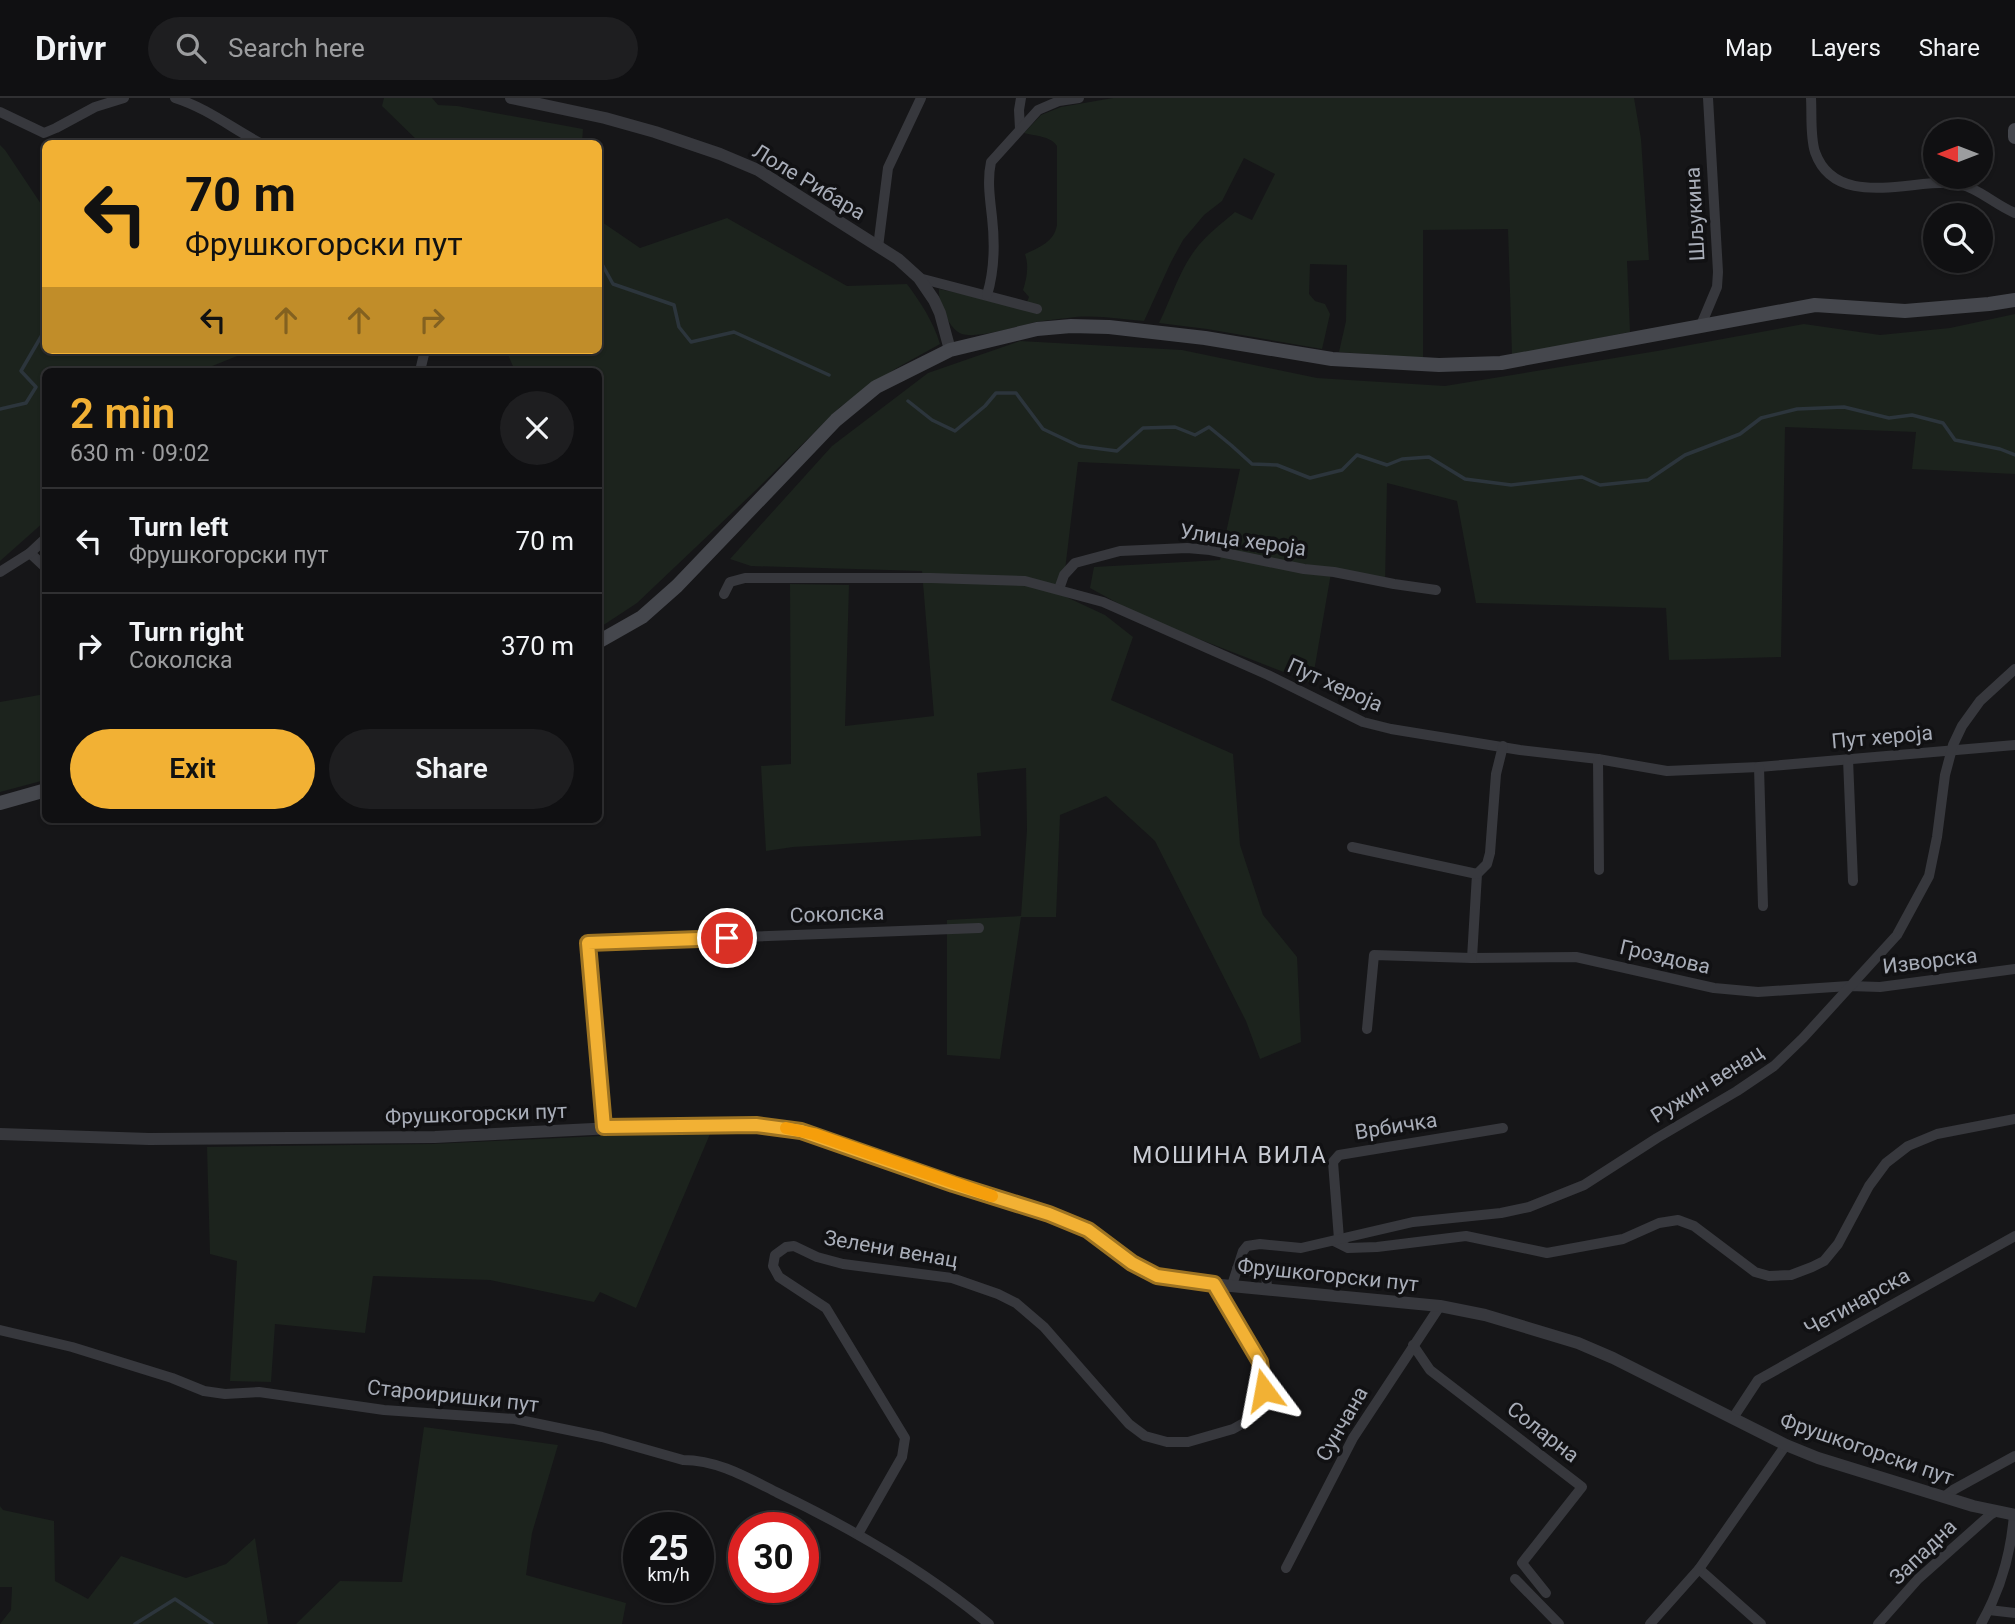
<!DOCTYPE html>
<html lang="en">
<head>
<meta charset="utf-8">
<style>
  :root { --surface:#101012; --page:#1e1e20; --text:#f1f3f6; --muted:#9c9d9f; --line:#303032; --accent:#f2b134 }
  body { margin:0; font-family:Roboto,sans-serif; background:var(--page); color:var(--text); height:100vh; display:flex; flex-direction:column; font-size:26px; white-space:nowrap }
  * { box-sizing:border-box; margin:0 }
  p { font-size:23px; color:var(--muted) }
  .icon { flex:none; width:38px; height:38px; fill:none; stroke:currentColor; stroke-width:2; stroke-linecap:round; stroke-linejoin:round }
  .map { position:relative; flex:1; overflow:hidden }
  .details { position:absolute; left:42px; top:270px; width:560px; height:455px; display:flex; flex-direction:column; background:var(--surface); border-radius:10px; box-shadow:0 2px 5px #0004,0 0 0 2px var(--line) }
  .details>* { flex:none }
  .guide { position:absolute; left:42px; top:42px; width:560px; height:214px; border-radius:10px; box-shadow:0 2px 5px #0004,0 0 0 2px var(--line); background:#f2b134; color:#111; overflow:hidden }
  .needle { width:46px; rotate:270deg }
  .tools { position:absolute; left:1923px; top:21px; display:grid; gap:14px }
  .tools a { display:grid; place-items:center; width:70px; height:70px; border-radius:50%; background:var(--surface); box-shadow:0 2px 5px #0004,0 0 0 2px var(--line); font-size:35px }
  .speed { position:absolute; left:623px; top:1414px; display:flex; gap:14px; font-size:35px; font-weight:700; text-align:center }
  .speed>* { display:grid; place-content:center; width:91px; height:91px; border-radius:50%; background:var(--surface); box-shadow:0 2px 5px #0004,0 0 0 2px var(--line); line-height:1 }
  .speed small { font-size:18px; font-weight:400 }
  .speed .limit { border:10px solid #d22; background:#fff; color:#111 }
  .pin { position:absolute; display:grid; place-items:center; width:60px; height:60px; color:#fff; margin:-30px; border:4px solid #fff; border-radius:50%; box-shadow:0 2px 7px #0007 }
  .me { position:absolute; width:77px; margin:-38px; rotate:347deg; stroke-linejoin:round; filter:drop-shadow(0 0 5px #0008) }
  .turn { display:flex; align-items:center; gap:24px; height:147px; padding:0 28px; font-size:32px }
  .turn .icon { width:91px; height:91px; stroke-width:2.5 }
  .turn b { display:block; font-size:49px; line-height:60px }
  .lanes { display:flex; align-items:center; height:66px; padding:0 28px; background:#0003; justify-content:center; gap:35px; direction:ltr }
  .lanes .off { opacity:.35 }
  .round { display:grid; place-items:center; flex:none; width:74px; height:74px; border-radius:37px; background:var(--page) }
  .headline { display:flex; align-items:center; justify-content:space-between; height:119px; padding:0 28px }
  h1 { font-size:42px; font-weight:600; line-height:52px; color:var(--accent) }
  .primary-button { display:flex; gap:14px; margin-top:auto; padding:14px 28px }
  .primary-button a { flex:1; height:80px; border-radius:42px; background:var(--accent); color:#111; font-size:28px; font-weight:600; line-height:80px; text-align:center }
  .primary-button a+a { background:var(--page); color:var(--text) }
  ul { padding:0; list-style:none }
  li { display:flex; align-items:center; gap:21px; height:105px; padding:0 28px; border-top:2px solid var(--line) }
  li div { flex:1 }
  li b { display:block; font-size:26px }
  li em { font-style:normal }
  header { display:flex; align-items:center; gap:42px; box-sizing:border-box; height:98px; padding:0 35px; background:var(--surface); border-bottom:2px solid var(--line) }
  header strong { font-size:33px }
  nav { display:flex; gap:38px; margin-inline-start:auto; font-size:24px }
  .search { width:490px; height:63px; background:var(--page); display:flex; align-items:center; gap:18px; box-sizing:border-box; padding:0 24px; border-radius:38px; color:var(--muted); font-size:26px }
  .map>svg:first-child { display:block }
  .green { fill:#1c231d }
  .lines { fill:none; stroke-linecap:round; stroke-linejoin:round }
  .stream { stroke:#2c353c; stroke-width:3.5 }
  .minor { stroke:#37383d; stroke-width:10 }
  .tertiary { stroke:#37383d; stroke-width:12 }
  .secondary { stroke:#45474d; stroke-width:14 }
  .route-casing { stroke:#9d7322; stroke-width:18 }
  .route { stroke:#f2b134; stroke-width:12 }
  .slow { stroke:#f59e0b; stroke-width:12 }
  .labels { text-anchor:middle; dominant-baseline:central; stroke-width:7; stroke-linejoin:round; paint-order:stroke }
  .street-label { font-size:21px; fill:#a8adb8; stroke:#111113 }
  .neighbourhood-label { font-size:23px; letter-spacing:2px; fill:#c9ccd4; stroke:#111113 }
</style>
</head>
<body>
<header>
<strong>Drivr</strong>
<div class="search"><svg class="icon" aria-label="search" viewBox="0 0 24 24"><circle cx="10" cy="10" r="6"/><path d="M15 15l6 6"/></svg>Search here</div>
<nav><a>Map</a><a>Layers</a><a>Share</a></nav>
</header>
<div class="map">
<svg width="2015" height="1526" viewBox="0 0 2015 1526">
  <rect width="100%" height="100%" fill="#161618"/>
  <!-- green -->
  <g class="green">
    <path d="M 384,0 L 432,0 L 438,7 L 457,8 L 583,31 L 582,45 L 420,45 L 382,8 Z"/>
    <path d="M 1113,0 L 1634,0 L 1641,41 L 1649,162 L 1627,163 L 1630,234 L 1512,257 L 1508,131 L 1423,132 L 1423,260 L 1339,254 L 1346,223 L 1347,167 L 1310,166 L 1309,196 L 1315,203 L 1325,206 L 1330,216 L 1322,251 L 1207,231 L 1159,225 C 1171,201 1179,173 1195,152 C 1206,137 1221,126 1235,114 L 1252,122 L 1275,76 L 1244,60 L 1222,103 L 1204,117 L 1183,142 L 1171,164 L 1144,223 C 1119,221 1093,216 1068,220 C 1058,221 1047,222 1036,224 C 1018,228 978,241 962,236 C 949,232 938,204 939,191 L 1025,209 L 1029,199 L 1023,192 C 1027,180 1029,168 1025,156 C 1040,149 1054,144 1057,127 L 1057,48 C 1051,38 1035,38 1024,35 L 1041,17 L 1061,9 Z"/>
    <path d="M 0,47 L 5,52 L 45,112 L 46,252 L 252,252 L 200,273 L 46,273 L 45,423 L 0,463 Z"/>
    <path d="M 727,120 L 847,188 L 907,186 C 921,205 933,223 940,246 L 895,271 L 840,309 L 756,392 L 637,505 L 599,530 L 598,273 L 515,273 L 506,252 L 598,252 L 599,122 L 640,150 Z"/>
    <path d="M 2015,216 L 2015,376 L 1912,371 L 1916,334 L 1785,329 L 1781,559 L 1669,562 L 1666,510 L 1476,505 L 1457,403 L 1387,385 L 1385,487 L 1331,475 L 1312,585 L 1145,520 L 1090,490 L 1094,469 L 1220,462 L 1240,371 L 1078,364 L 1062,497 L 1105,517 L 1133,539 L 1111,602 L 1233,656 L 1240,747 L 1263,817 L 1297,859 L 1301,944 L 1260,961 L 1246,923 L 1155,743 L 1106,698 L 1060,717 L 1056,819 L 1021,819 L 1000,961 L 947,957 L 947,822 L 1021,818 L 1027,732 L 1026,670 L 977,675 L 981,738 L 793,749 L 766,753 L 761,668 L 791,666 L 790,486 L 849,487 L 845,628 L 934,618 L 922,473 L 751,468 L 730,461 L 832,348 L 928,275 L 1020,243 L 1182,252 L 1317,280 L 1445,288 L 1657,253 L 1804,226 L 1880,237 L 1950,230 Z"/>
    <path d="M 45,596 L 45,682 L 0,694 L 0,604 Z"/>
    <path d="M 710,1036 L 636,1210 L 600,1194 L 594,1204 L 490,1182 L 373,1178 L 365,1235 L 275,1226 L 271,1284 L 230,1283 L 237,1163 L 210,1156 L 207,1049 L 432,1046 L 601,1038 Z"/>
    <path d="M 424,1329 L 558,1347 L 532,1435 L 526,1477 L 626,1505 L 622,1526 L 296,1526 L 340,1483 L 402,1484 Z"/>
    <path d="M 0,1408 L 3,1412 L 54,1423 L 55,1483 L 88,1501 L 121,1458 L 186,1480 L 226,1466 L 255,1440 L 268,1526 L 0,1526 L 11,1512 L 12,1489 L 0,1489 Z"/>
  </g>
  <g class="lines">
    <!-- stream -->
    <g class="stream">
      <path d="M 598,159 L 613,186 L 674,207 L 679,229 L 691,244 L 734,234 L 829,277"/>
      <path d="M 908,303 L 932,322 L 955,333 L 985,308 L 996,295 L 1016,295 L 1043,331 L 1079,348 L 1117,353 L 1143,330 L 1175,329 L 1195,337 L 1209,329 L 1231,347 L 1252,366 L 1277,367 L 1310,380 L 1342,372 L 1357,357 L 1387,367 L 1402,361 L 1429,359 L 1465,381 L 1511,387 L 1582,379 L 1600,387 L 1648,382 L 1685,357 L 1740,336 L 1761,320 L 1797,311 L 1844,309 L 1889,320 L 1912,317 L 1943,325 L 1955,342 L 2000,351 L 2015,357"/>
      <path d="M 0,311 L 26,305 L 36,289 L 21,273 L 42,237 L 46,235"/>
      <path d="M 135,1526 L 175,1501 L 212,1526"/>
    </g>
    <!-- minor -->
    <g class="minor">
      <path d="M 175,0 C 207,10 233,31 262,46"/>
      <path d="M 1811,0 C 1812,17 1810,38 1815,54 C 1835,111 1908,82 1952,85 C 1976,87 1993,106 2015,115"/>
      <path d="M 0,14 L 44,35 L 56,30 L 95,9 L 124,0"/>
      <path d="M 1020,31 L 1019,12 L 1021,0"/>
      <path d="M 878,149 L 888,70 L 921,0"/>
      <path d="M 919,180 L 1037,211"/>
      <path d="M 987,197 C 995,171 995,146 992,119 C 990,101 987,82 991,64 L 1038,12 L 1059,3 L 1079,0"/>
      <path d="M 1701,227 L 1717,189 L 1718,174 L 1708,0"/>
      <path d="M 420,273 L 425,252"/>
      <path d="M 30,455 L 46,470"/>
      <path d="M 0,474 L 30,455 L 46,440"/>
      <path d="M 1059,491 L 1064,477 L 1075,465 L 1120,453 L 1187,450 L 1210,452 L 1304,471 L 1334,474 L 1394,486 L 1436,492"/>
      <path d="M 724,496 L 730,484 L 745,480 L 931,480 L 1025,483 L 1103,504 L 1268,577 L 1363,624 L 1391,631 L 1520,652 L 1598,661 L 1667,673 L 1759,669 L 2015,647"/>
      <path d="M 1503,648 L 1496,676 L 1490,755 L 1487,766 L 1477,776 L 1472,860 L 1576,859 L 1714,890 L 1758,894 L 1849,888 L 1880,889 L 2015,871"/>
      <path d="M 1598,661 L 1599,772"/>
      <path d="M 1848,661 L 1853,783"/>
      <path d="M 1759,669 L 1763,808"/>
      <path d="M 1352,749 L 1477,776"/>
      <path d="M 1367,931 L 1374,857 L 1472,860"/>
      <path d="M 604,1029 L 588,845 L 979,830"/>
      <path d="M 1339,1141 L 1333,1064 L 1339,1057 L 1503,1030"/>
      <path d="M 1334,1143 L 1348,1150 L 1377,1149 L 1466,1138 L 1547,1155 L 1623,1141 L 1659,1125 L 1678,1122 L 1694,1128 L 1755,1174 L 1769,1178 L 1791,1177 L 1812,1169 L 1824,1163 L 1838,1146 L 1869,1088 L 1886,1065 L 1908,1048 L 1937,1036 L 2015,1021"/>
      <path d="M 1237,1171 L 1266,1174 L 1267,1191"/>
      <path d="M 1232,1187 L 1243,1153 L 1247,1148 L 1260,1146 L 1301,1150 L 1413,1124 L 1501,1115 L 1529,1109 L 1584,1087 L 1657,1040 L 1737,993 L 1774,968 L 1803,940 L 1897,837 L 1929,778 L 1937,739 L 1945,677 L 1953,647 L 1962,628 L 1980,603 L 2015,571"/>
      <path d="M 0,1232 L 72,1249 L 172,1280 L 204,1293 L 225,1296 L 259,1294 L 384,1312 L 515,1321 L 602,1339 L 683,1362 C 718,1362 748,1380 778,1395 C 853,1431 925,1473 989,1526"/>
      <path d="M 1413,1247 L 1430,1272 L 1582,1389 L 1522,1465 L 1546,1495"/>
      <path d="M 1733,1320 L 1758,1282 L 2015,1138"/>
      <path d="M 1944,1399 L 1953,1392 L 2015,1358"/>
      <path d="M 858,1436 L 902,1359 L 905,1340 L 826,1210 L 779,1179 L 773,1168 L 775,1157 L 786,1149 L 794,1148 L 817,1159 L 843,1166 L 952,1180 L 998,1196 L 1016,1205 L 1044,1229 L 1129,1326 L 1145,1338 L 1167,1344 L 1188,1344 L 1233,1331 L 1249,1322 L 1259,1310 L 1264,1292 L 1260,1264 L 1214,1186"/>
      <path d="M 1286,1470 L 1353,1340 L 1440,1208"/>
      <path d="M 1699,1471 L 1761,1526"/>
      <path d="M 1515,1481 L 1559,1526"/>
      <path d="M 1989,1512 L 2015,1515"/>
      <path d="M 1650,1526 L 1699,1471 L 1786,1347"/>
      <path d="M 1878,1526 L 1918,1481 L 1990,1417 L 1997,1413"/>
      <path d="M 1981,1526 C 2001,1491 2011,1456 2014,1416"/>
    </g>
    <!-- tertiary -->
    <g class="tertiary">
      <path d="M 511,0 L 605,20 L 655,34 L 720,56 L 758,72 L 898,161 L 919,180 L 934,202 L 940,215 L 950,252"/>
      <path d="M 0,1036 L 149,1041 L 435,1039 L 633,1029 L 756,1027 L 784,1030 L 814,1036 L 953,1086 L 1049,1116 L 1089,1132 L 1132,1165 L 1157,1178 L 1200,1185 L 1440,1208 L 1485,1217 L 1578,1245 L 1613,1260 L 1786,1347 L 1818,1360 L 1973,1408 L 2015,1417"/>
    </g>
    <!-- secondary -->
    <g class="secondary">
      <path d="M 2015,32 L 2015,39"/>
      <path d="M 598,544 L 642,519 L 677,488 L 836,322 L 876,289 L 950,252 L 1037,231 L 1071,228 L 1109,229 L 1205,240 L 1332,261 L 1439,267 L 1501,265 L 1815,207 L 1905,213 L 1989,206 L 2015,202"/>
      <path d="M 0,705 L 46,692"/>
    </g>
  </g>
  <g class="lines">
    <defs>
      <path id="route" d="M 727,840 L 588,845 L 604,1029 L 756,1027 L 801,1033 L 953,1086 L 1049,1116 L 1088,1132 L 1132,1165 L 1157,1178 L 1214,1186 L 1260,1264 L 1264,1292"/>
    </defs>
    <!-- route casing -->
    <use href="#route" class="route-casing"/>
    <!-- route -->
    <use href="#route" class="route"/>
    <!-- slow -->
    <path class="slow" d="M 786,1030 L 814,1036 L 992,1098"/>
  </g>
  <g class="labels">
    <!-- street labels -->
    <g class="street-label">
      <text transform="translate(809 84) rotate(31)">Лоле Рибара</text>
      <text transform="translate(1695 116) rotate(-93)">Шљукина</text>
      <text transform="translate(1243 442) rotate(8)">Улица хероја</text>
      <text transform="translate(1335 587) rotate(24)">Пут хероја</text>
      <text transform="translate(1882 639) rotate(-5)">Пут хероја</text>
      <text transform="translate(837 816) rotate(-2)">Соколска</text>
      <text transform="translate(1665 859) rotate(13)">Гроздова</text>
      <text transform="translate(1930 863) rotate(-7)">Изворска</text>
      <text transform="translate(1707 986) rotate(-32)">Ружин венац</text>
      <text transform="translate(476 1016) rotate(-2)">Фрушкогорски пут</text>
      <text transform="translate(1396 1028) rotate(-9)">Врбичка</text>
      <text transform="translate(891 1151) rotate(10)">Зелени венац</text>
      <text transform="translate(1328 1177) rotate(6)">Фрушкогорски пут</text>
      <text transform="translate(1857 1204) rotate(-29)">Четинарска</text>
      <text transform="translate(453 1298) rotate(6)">Староиришки пут</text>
      <text transform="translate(1342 1326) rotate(-60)">Сунчана</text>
      <text transform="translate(1543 1334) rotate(38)">Соларна</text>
      <text transform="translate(1867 1351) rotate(19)">Фрушкогорски пут</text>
      <text transform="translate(1923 1454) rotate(-44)">Западна</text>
    </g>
    <!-- neighbourhood labels -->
    <g class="neighbourhood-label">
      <text x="1230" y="1057">МОШИНА ВИЛА</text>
    </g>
  </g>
</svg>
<div class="tools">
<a><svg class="needle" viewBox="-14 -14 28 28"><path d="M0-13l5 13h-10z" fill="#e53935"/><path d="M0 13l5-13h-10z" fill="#9c9d9f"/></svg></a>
<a><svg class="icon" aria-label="search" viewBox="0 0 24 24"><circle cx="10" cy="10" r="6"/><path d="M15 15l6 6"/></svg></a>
</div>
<div class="speed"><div>25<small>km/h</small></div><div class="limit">30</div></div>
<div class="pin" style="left:727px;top:840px;background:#d93025"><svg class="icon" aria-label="arrive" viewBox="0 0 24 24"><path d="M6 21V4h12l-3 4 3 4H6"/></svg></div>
<svg class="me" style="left:1264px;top:1292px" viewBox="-20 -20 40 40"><path d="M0-17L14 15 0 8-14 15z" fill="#f2b134" stroke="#fff" stroke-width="4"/></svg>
<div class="guide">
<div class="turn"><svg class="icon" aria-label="left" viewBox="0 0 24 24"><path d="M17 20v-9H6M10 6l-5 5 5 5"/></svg><div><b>70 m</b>Фрушкогорски пут</div></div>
<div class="lanes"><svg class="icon" aria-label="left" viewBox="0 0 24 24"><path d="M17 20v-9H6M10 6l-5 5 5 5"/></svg><svg class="icon off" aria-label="ahead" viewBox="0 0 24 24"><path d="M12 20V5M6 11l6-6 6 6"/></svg><svg class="icon off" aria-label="ahead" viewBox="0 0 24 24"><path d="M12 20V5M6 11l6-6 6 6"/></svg><svg class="icon off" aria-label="right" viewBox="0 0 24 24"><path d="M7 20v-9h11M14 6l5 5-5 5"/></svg></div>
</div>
<section class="details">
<div class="headline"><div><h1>2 min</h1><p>630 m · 09:02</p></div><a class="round"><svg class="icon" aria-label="close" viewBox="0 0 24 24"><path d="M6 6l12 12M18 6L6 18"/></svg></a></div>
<ul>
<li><svg class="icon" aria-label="left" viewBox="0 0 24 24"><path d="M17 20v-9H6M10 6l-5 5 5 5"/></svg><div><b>Turn left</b><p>Фрушкогорски пут</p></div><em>70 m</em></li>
<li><svg class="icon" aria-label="right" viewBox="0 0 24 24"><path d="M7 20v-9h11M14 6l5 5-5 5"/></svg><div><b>Turn right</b><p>Соколска</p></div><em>370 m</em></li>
</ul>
<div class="primary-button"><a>Exit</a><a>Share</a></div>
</section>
</div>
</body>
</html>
